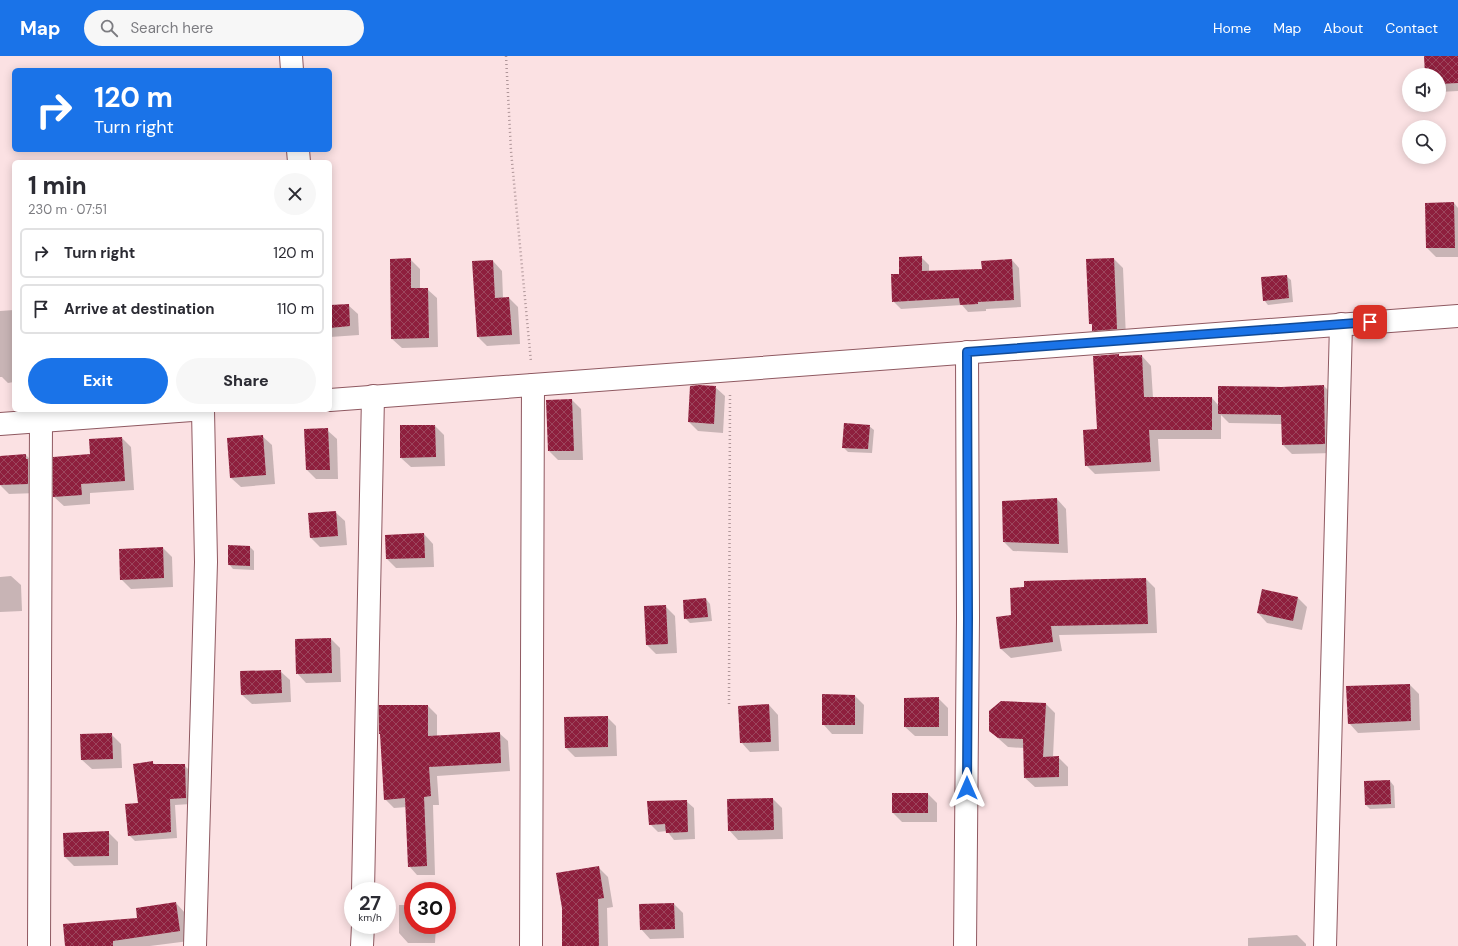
<!DOCTYPE html>
<html lang="en">
<head>
<meta charset="utf-8">
<style>
  :root { --surface:#fff; --page:#f7f7f7; --text:#2b2b33; --muted:#7c7c81; --line:#e1e1e2; --accent:#1a73e8 }
  body { margin:0; font-family:"DM Sans",sans-serif; background:var(--page); color:var(--text); height:100vh; display:flex; flex-direction:column; font-size:15px; white-space:nowrap }
  * { box-sizing:border-box; margin:0 }
  p { font-size:13px; color:var(--muted) }
  .icon { flex:none; width:22px; height:22px; fill:none; stroke:currentColor; stroke-width:2; stroke-linecap:round; stroke-linejoin:round }
  .map { position:relative; flex:1; overflow:hidden }
  .drawer { position:absolute; left:12px; top:104px; width:320px; height:252px; display:flex; flex-direction:column; background:var(--surface); border-radius:6px; box-shadow:0 2px 10px #0003 }
  .drawer>* { flex:none }
  .banner { position:absolute; left:12px; top:12px; width:320px; height:84px; border-radius:6px; box-shadow:0 2px 10px #0003; background:#1a73e8; color:#fff; overflow:hidden }
  .fabs { position:absolute; left:1402px; top:12px; display:grid; gap:8px }
  .fabs a { display:grid; place-items:center; width:44px; height:44px; border-radius:50%; background:var(--surface); box-shadow:0 2px 10px #0003; font-size:20px }
  .speed { position:absolute; left:344px; top:826px; display:flex; gap:8px; font-size:20px; font-weight:700; text-align:center }
  .speed>* { display:grid; place-content:center; width:52px; height:52px; border-radius:50%; background:var(--surface); box-shadow:0 2px 10px #0003; line-height:1 }
  .speed small { font-size:10px; font-weight:400 }
  .speed .limit { border:6px solid #d22; background:#fff; color:#111 }
  .pin { position:absolute; display:grid; place-items:center; width:34px; height:34px; color:#fff; margin:-17px; border-radius:8px; box-shadow:0 2px 6px #0006 }
  .me { position:absolute; width:44px; margin:-22px; rotate:0deg; stroke-linejoin:round; filter:drop-shadow(0 0 3px #0008) }
  .turn { display:flex; align-items:center; gap:14px; height:84px; padding:0 16px; font-size:18px }
  .turn .icon { width:52px; height:52px; stroke-width:2.5 }
  .turn b { display:block; font-size:28px; line-height:34px }
  .round { display:grid; place-items:center; flex:none; width:42px; height:42px; border-radius:21px; background:var(--page) }
  .head { display:flex; align-items:center; justify-content:space-between; height:68px; padding:0 16px }
  h1 { font-size:24px; font-weight:800; line-height:30px }
  .button { display:flex; gap:8px; margin-top:auto; padding:8px 16px }
  .button a { flex:1; height:46px; border-radius:24px; background:var(--accent); color:#fff; font-size:16px; font-weight:800; line-height:46px; text-align:center }
  .button a+a { background:var(--page); color:var(--text) }
  ul { padding:0; list-style:none }
  li { display:flex; align-items:center; gap:12px; height:50px; margin:0 8px 6px; padding:0 8px; border:2px solid var(--line); border-radius:6px }
  li div { flex:1 }
  li b { display:block; font-size:15px }
  li em { font-style:normal }
  header { display:flex; align-items:center; gap:24px; box-sizing:border-box; height:56px; padding:0 20px; background:var(--accent); color:#fff }
  header strong { font-size:19px }
  nav { display:flex; gap:22px; margin-inline-start:auto; font-size:14px }
  .search { width:280px; height:36px; background:var(--page); display:flex; align-items:center; gap:10px; box-sizing:border-box; padding:0 14px; border-radius:22px; color:var(--muted); font-size:15px }
  .map>svg:first-child { display:block }
  .shadow { fill:#0003 }
  .building { fill:url(#building-cross-hatch) }
  .lines { fill:none; stroke-linecap:round; stroke-linejoin:round }
  .minor-casing { stroke:#8f5961; stroke-width:24 }
  .path { stroke:#af9699; stroke-width:2.5; stroke-dasharray:1 3; stroke-linecap:butt }
  .minor { stroke:#fff; stroke-width:22 }
  .route-casing { stroke:#114b97; stroke-width:10 }
  .route { stroke:#1a73e8; stroke-width:7 }
</style>
</head>
<body>
<header>
<strong>Map</strong>
<div class="search"><svg class="icon" aria-label="search" viewBox="0 0 24 24"><circle cx="10" cy="10" r="6"/><path d="M15 15l6 6"/></svg>Search here</div>
<nav><a>Home</a><a>Map</a><a>About</a><a>Contact</a></nav>
</header>
<div class="map">
<svg width="1458" height="890" viewBox="0 0 1458 890">
  <defs>
    <pattern id="building-cross-hatch" width="8" height="8" patternUnits="userSpaceOnUse"><rect width="8" height="8" fill="#8e1f3d"/><path d="M0 0l8 8M0 8l8-8" fill="none" stroke="#9c465d"/></pattern>
  </defs>
  <rect width="100%" height="100%" fill="#fbe1e3"/>
  <!-- shadow -->
  <g class="shadow">
    <path d="M 1425,0 L 1458,0 L 1458,35 L 1439,36 L 1439,19 L 1426,19 Z"/>
    <path d="M 1454,147 L 1458,152 L 1458,201 L 1436,201 L 1427,192 Z"/>
    <path d="M 921,201 L 929,209 L 929,216 L 983,214 L 1012,204 L 1019,212 L 1021,251 L 986,253 L 986,255 L 968,256 L 962,249 L 901,253 L 893,245 L 900,219 Z"/>
    <path d="M 410,203 L 420,213 L 420,233 L 427,233 L 437,242 L 438,291 L 402,292 L 392,283 Z"/>
    <path d="M 1114,203 L 1123,212 L 1126,282 L 1102,284 L 1093,274 L 1093,270 L 1090,267 Z"/>
    <path d="M 493,205 L 502,215 L 503,242 L 509,242 L 518,251 L 520,288 L 487,290 L 478,281 L 474,206 Z"/>
    <path d="M 1286,220 L 1291,224 L 1293,246 L 1268,249 L 1264,244 Z"/>
    <path d="M 348,249 L 358,258 L 359,279 L 330,281 L 330,250 Z"/>
    <path d="M 14,254 L 14,326 L 8,327 L 2,321 L 0,321 L 0,255 Z"/>
    <path d="M 1118,299 L 1120,301 L 1142,300 L 1151,310 L 1153,342 L 1212,342 L 1219,350 L 1281,332 L 1324,330 L 1333,339 L 1334,397 L 1292,398 L 1283,389 L 1283,368 L 1229,367 L 1221,359 L 1221,383 L 1158,383 L 1160,415 L 1095,418 L 1086,409 L 1098,374 Z"/>
    <path d="M 715,331 L 725,340 L 723,377 L 698,375 L 689,366 Z"/>
    <path d="M 572,344 L 581,353 L 583,404 L 558,404 L 549,395 Z"/>
    <path d="M 401,370 L 435,370 L 444,379 L 445,410 L 411,411 L 401,402 Z"/>
    <path d="M 869,370 L 874,374 L 872,397 L 848,396 L 843,391 Z"/>
    <path d="M 305,374 L 327,374 L 337,383 L 338,423 L 316,423 L 307,414 Z"/>
    <path d="M 262,380 L 272,389 L 275,428 L 241,431 L 231,422 Z"/>
    <path d="M 122,382 L 131,391 L 134,434 L 90,437 L 90,448 L 64,450 L 54,441 L 91,399 Z"/>
    <path d="M 26,399 L 35,409 L 37,437 L 9,438 L 0,429 L 0,401 Z"/>
    <path d="M 1057,443 L 1066,453 L 1068,497 L 1013,495 L 1004,486 Z"/>
    <path d="M 335,456 L 345,465 L 347,489 L 320,491 L 311,482 Z"/>
    <path d="M 424,478 L 433,488 L 434,511 L 396,512 L 387,503 Z"/>
    <path d="M 250,491 L 254,495 L 254,514 L 233,513 L 229,508 Z"/>
    <path d="M 163,492 L 172,501 L 173,531 L 131,533 L 121,523 Z"/>
    <path d="M 11,520 L 21,529 L 22,555 L 0,556 L 0,521 Z"/>
    <path d="M 1146,523 L 1155,532 L 1157,577 L 1059,579 L 1062,595 L 1011,602 L 1001,593 L 997,562 L 1012,560 Z"/>
    <path d="M 1298,542 L 1307,551 L 1302,574 L 1267,567 L 1258,557 Z"/>
    <path d="M 706,543 L 710,548 L 712,565 L 690,567 L 685,562 Z"/>
    <path d="M 665,550 L 675,560 L 677,597 L 656,598 L 647,589 Z"/>
    <path d="M 331,583 L 340,592 L 341,626 L 306,627 L 297,617 Z"/>
    <path d="M 280,615 L 290,624 L 291,646 L 252,648 L 242,639 Z"/>
    <path d="M 1410,629 L 1419,638 L 1420,674 L 1358,677 L 1349,667 Z"/>
    <path d="M 855,640 L 864,649 L 863,678 L 832,678 L 823,668 Z"/>
    <path d="M 938,642 L 948,652 L 948,680 L 915,680 L 905,671 Z"/>
    <path d="M 1046,648 L 1055,657 L 1053,701 L 1058,701 L 1068,711 L 1068,730 L 1035,731 L 1025,722 L 1024,692 L 1008,691 L 990,675 Z"/>
    <path d="M 769,649 L 778,659 L 779,695 L 750,696 L 741,686 Z"/>
    <path d="M 428,650 L 437,659 L 437,680 L 499,677 L 508,685 L 510,715 L 437,720 L 439,749 L 433,749 L 435,819 L 417,819 L 409,810 L 407,751 L 394,752 L 385,743 Z"/>
    <path d="M 607,661 L 616,670 L 617,700 L 575,701 L 566,692 Z"/>
    <path d="M 111,678 L 121,688 L 122,712 L 92,713 L 82,704 L 81,679 Z"/>
    <path d="M 152,706 L 156,709 L 184,709 L 190,715 L 191,748 L 175,749 L 177,782 L 135,785 L 129,779 Z"/>
    <path d="M 1390,725 L 1394,730 L 1395,752 L 1370,753 L 1366,749 L 1365,726 Z"/>
    <path d="M 928,738 L 937,747 L 937,766 L 902,766 L 893,757 Z"/>
    <path d="M 773,743 L 782,752 L 783,783 L 738,784 L 729,774 Z"/>
    <path d="M 686,745 L 694,752 L 695,783 L 674,784 L 667,775 L 658,776 L 650,768 Z"/>
    <path d="M 108,776 L 118,786 L 118,809 L 74,810 L 65,801 Z"/>
    <path d="M 598,811 L 608,821 L 613,851 L 607,852 L 608,890 L 563,890 Z"/>
    <path d="M 176,847 L 185,857 L 189,885 L 150,890 L 66,890 L 138,863 Z"/>
    <path d="M 674,848 L 683,857 L 684,882 L 650,883 L 641,873 Z"/>
    <path d="M 399,849 L 413,849 L 413,869 L 436,869 L 435,887 L 408,887 L 399,877 Z"/>
    <path d="M 1297,879 L 1306,888 L 1306,890 L 1248,890 L 1248,882 Z"/>
  </g>
  <!-- building -->
  <g class="building">
    <path d="M 1424,0 L 1458,0 L 1458,27 L 1439,28 L 1439,19 L 1425,19 Z"/>
    <path d="M 1454,146 L 1455,192 L 1426,192 L 1425,147 Z"/>
    <path d="M 922,200 L 922,215 L 982,213 L 981,205 L 1012,203 L 1014,244 L 978,246 L 978,248 L 960,249 L 959,242 L 892,246 L 891,218 L 899,218 L 899,201 Z"/>
    <path d="M 411,202 L 411,232 L 428,232 L 429,282 L 391,283 L 390,203 Z"/>
    <path d="M 1114,202 L 1117,273 L 1092,275 L 1092,268 L 1089,268 L 1086,203 Z"/>
    <path d="M 493,204 L 495,242 L 509,241 L 512,279 L 477,281 L 472,205 Z"/>
    <path d="M 1287,219 L 1289,242 L 1263,245 L 1261,221 Z"/>
    <path d="M 349,248 L 350,270 L 330,272 L 330,249 Z"/>
    <path d="M 1119,298 L 1119,300 L 1142,299 L 1144,341 L 1212,341 L 1212,374 L 1149,374 L 1151,406 L 1085,410 L 1083,374 L 1097,373 L 1093,300 Z"/>
    <path d="M 699,329 L 716,330 L 714,368 L 688,366 L 690,330 Z"/>
    <path d="M 1324,329 L 1325,388 L 1282,389 L 1281,359 L 1218,358 L 1218,330 L 1281,331 Z"/>
    <path d="M 572,343 L 574,395 L 548,395 L 546,344 Z"/>
    <path d="M 844,367 L 870,369 L 868,393 L 842,392 Z"/>
    <path d="M 400,369 L 435,369 L 436,401 L 400,402 Z"/>
    <path d="M 328,372 L 330,414 L 306,414 L 304,373 Z"/>
    <path d="M 263,379 L 266,419 L 230,422 L 227,382 Z"/>
    <path d="M 122,381 L 125,425 L 81,428 L 82,439 L 53,441 L 53,401 L 90,398 L 89,383 Z"/>
    <path d="M 26,398 L 26,403 L 28,403 L 28,428 L 0,429 L 0,400 Z"/>
    <path d="M 1057,442 L 1059,488 L 1003,486 L 1002,445 Z"/>
    <path d="M 336,455 L 338,480 L 310,482 L 308,457 Z"/>
    <path d="M 424,477 L 425,502 L 386,503 L 385,479 Z"/>
    <path d="M 228,489 L 250,490 L 250,510 L 228,509 Z"/>
    <path d="M 163,491 L 164,522 L 120,524 L 119,493 Z"/>
    <path d="M 1146,522 L 1148,568 L 1051,570 L 1053,586 L 1000,593 L 996,561 L 1011,559 L 1010,532 L 1024,531 L 1024,525 Z"/>
    <path d="M 1262,533 L 1298,541 L 1293,565 L 1257,557 Z"/>
    <path d="M 706,542 L 708,561 L 684,563 L 683,544 Z"/>
    <path d="M 666,549 L 668,588 L 646,589 L 644,550 Z"/>
    <path d="M 331,582 L 332,617 L 296,618 L 295,583 Z"/>
    <path d="M 281,614 L 282,637 L 241,639 L 240,615 Z"/>
    <path d="M 1410,628 L 1411,665 L 1348,668 L 1346,630 Z"/>
    <path d="M 822,638 L 855,639 L 855,669 L 822,669 Z"/>
    <path d="M 939,641 L 939,671 L 904,671 L 904,642 Z"/>
    <path d="M 1001,645 L 1046,647 L 1043,701 L 1059,700 L 1059,721 L 1024,722 L 1023,683 L 998,682 L 989,675 L 989,655 Z"/>
    <path d="M 769,648 L 771,686 L 740,687 L 738,650 Z"/>
    <path d="M 379,649 L 428,649 L 428,680 L 500,676 L 501,707 L 429,711 L 431,740 L 424,741 L 427,810 L 408,811 L 405,742 L 384,744 L 380,678 L 379,678 Z"/>
    <path d="M 608,660 L 608,691 L 565,692 L 564,661 Z"/>
    <path d="M 112,677 L 113,703 L 81,704 L 80,678 Z"/>
    <path d="M 153,705 L 153,708 L 185,708 L 186,742 L 170,743 L 171,776 L 128,780 L 125,748 L 138,747 L 133,708 Z"/>
    <path d="M 1390,724 L 1391,748 L 1365,749 L 1364,725 Z"/>
    <rect x="892" y="737" width="36" height="20"/>
    <path d="M 773,742 L 774,774 L 728,775 L 727,743 Z"/>
    <path d="M 687,744 L 688,776 L 666,777 L 665,768 L 649,769 L 647,745 Z"/>
    <path d="M 109,775 L 109,800 L 64,801 L 63,777 Z"/>
    <path d="M 599,810 L 604,842 L 598,843 L 599,890 L 562,890 L 562,852 L 556,817 Z"/>
    <path d="M 176,846 L 180,875 L 113,885 L 113,890 L 65,890 L 63,868 L 137,862 L 136,852 Z"/>
    <path d="M 674,847 L 675,873 L 640,874 L 639,848 Z"/>
  </g>
  <g class="lines">
    <defs>
      <g id="minor">
        <path d="M 291,0 L 292,14"/>
        <path d="M 298,94 L 299,106"/>
        <path d="M 330,344 L 1458,260"/>
        <path d="M 0,368 L 192,354"/>
        <path d="M 363,835 L 373,340"/>
        <path d="M 39,890 L 41,365"/>
        <path d="M 195,890 L 206,506 L 203,354"/>
        <path d="M 362,890 L 363,869"/>
        <path d="M 531,890 L 533,329"/>
        <path d="M 965,890 L 968,562 L 967,296"/>
        <path d="M 1325,890 L 1341,268"/>
      </g>
    </defs>
    <!-- minor casing -->
    <use href="#minor" class="minor-casing"/>
    <!-- path -->
    <g class="path">
      <path d="M 506,0 L 511,95 L 531,306"/>
      <path d="M 729,648 L 730,337"/>
    </g>
    <!-- minor -->
    <use href="#minor" class="minor"/>
  </g>
  <g class="lines">
    <defs>
      <path id="route" d="M 967,732 L 968,562 L 967,296 L 1370,266"/>
    </defs>
    <!-- route casing -->
    <use href="#route" class="route-casing"/>
    <!-- route -->
    <use href="#route" class="route"/>
  </g>
</svg>
<div class="fabs">
<a><svg class="icon" aria-label="sound" viewBox="0 0 24 24"><path d="M4 9h4l5-4v14l-5-4H4zM17 9q2 3 0 6"/></svg></a>
<a><svg class="icon" aria-label="search" viewBox="0 0 24 24"><circle cx="10" cy="10" r="6"/><path d="M15 15l6 6"/></svg></a>
</div>
<div class="speed"><div>27<small>km/h</small></div><div class="limit">30</div></div>
<div class="pin" style="left:1370px;top:266px;background:#d93025"><svg class="icon" aria-label="arrive" viewBox="0 0 24 24"><path d="M6 21V4h12l-3 4 3 4H6"/></svg></div>
<svg class="me" style="left:967px;top:732px" viewBox="-20 -20 40 40"><path d="M0-17L14 15 0 8-14 15z" fill="#1a73e8" stroke="#fff" stroke-width="4"/></svg>
<div class="banner">
<div class="turn"><svg class="icon" aria-label="right" viewBox="0 0 24 24"><path d="M7 20v-9h11M14 6l5 5-5 5"/></svg><div><b>120 m</b>Turn right</div></div>
</div>
<section class="drawer">
<div class="head"><div><h1>1 min</h1><p>230 m · 07:51</p></div><a class="round"><svg class="icon" aria-label="close" viewBox="0 0 24 24"><path d="M6 6l12 12M18 6L6 18"/></svg></a></div>
<ul>
<li><svg class="icon" aria-label="right" viewBox="0 0 24 24"><path d="M7 20v-9h11M14 6l5 5-5 5"/></svg><div><b>Turn right</b></div><em>120 m</em></li>
<li><svg class="icon" aria-label="arrive" viewBox="0 0 24 24"><path d="M6 21V4h12l-3 4 3 4H6"/></svg><div><b>Arrive at destination</b></div><em>110 m</em></li>
</ul>
<div class="button"><a>Exit</a><a>Share</a></div>
</section>
</div>
</body>
</html>
